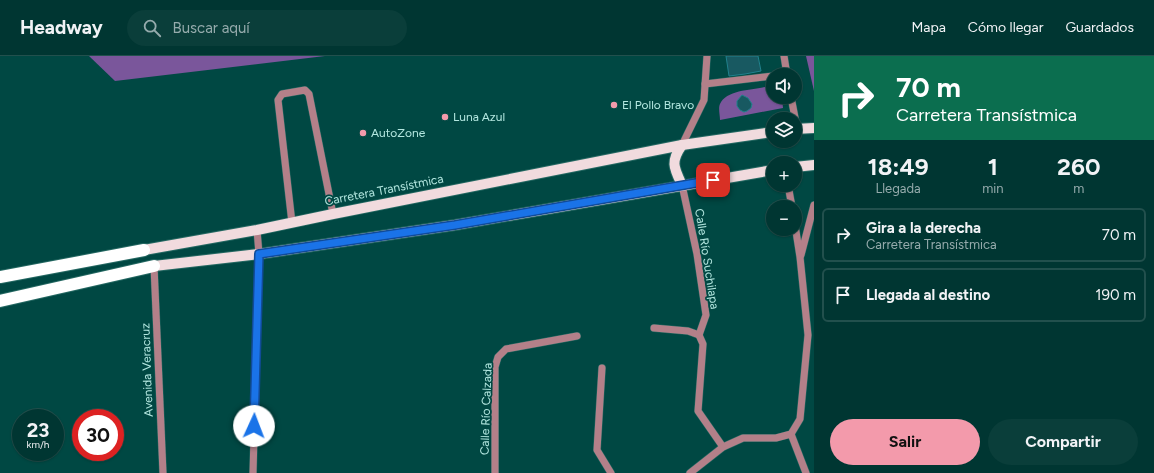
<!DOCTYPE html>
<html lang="es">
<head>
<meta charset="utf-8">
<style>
  :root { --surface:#003632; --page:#0a3e3a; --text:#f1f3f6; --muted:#95abac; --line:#22504d; --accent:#f39aab }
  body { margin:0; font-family:Figtree,sans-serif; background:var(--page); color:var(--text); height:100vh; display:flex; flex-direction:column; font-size:15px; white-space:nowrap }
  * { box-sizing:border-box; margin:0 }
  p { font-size:13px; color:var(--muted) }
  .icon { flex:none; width:22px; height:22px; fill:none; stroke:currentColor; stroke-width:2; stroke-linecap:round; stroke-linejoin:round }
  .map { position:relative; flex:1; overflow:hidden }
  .side { display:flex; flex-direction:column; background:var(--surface); width:340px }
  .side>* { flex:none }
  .hud { background:#0b6e4f; color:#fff; overflow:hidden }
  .controls { position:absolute; left:766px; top:12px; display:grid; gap:8px }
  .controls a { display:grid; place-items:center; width:36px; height:36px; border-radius:50%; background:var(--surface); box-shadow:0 1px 3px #0004,0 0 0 1px var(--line); font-size:20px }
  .speed { position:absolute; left:12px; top:353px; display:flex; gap:8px; font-size:20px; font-weight:700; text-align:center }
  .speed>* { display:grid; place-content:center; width:52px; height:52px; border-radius:50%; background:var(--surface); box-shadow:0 1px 3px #0004,0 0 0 1px var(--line); line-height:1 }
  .speed small { font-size:10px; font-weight:400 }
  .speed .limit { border:6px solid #d22; background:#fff; color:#111 }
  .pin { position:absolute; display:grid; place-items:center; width:34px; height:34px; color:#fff; margin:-17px; border-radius:8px; box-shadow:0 2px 6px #0006 }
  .me { position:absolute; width:44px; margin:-22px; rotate:2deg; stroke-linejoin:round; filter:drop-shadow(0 0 3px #0008) }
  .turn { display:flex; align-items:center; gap:14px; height:84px; padding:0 16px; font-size:18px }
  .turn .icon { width:52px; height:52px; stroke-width:2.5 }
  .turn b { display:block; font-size:28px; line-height:34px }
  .eta { display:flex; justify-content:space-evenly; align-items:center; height:68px; text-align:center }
  .eta b { font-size:24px; font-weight:700; line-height:28px }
  .button { display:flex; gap:8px; margin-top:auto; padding:8px 16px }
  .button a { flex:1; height:46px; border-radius:24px; background:var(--accent); color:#111; font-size:16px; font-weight:700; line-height:46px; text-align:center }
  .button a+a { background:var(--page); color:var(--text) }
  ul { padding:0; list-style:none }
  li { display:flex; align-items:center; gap:12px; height:54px; margin:0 8px 6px; padding:0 8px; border:2px solid var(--line); border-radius:6px }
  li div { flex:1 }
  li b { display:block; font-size:15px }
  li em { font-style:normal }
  header { display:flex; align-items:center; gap:24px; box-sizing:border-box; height:56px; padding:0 20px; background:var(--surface); border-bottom:1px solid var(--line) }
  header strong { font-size:19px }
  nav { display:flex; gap:22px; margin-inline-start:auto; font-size:14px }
  .search { width:280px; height:36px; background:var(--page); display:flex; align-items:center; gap:10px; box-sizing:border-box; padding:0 14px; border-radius:22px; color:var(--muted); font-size:15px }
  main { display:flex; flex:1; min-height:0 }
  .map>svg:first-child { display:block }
  .green { fill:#7a569b }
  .building { fill:#185961; stroke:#21818d }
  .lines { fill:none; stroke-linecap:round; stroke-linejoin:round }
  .minor-casing { stroke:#246862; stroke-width:8 }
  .major-casing { stroke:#246862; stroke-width:12 }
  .highway-casing { stroke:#246862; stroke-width:14 }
  .minor { stroke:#b38089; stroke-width:7 }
  .major { stroke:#f1dbde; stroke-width:10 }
  .highway { stroke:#fff; stroke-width:12 }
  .route-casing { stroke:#114b97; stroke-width:10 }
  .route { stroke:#1a73e8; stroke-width:7 }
  .poi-dot { fill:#f39aab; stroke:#004843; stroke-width:1.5 }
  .labels { text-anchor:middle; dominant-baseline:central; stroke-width:3.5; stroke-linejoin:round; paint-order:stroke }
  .poi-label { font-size:12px; fill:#b3e7e0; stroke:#004843; text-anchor:start }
  .street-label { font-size:12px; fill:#b3e7e0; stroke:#004843 }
</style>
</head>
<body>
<header>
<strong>Headway</strong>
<div class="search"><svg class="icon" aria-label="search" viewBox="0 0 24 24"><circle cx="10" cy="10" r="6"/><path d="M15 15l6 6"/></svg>Buscar aquí</div>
<nav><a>Mapa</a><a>Cómo llegar</a><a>Guardados</a></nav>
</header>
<main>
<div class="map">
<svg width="814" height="417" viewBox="0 0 814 417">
  <rect width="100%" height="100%" fill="#004843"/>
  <!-- green -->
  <g class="green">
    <path d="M 89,0 L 325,0 L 115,25 Z"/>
    <path d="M 806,0 L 814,0 L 814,35 Z"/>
    <path d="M 765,31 L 773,34 L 773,41 L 782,41 L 783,52 L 720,64 C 720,59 718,52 720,48 C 726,34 751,34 765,31 Z"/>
  </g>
  <!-- building -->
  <g class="building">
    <path d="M 726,0 L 758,0 L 761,15 L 745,18 L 729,20 Z"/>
    <path d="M 742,39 L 748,42 L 752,48 L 751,52 L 747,55 L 744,56 L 740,54 L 737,50 L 737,45 Z"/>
  </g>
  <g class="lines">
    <defs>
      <g id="minor">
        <path d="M 784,0 L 787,19"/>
        <path d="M 779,19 L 787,18"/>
        <path d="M 705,28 L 773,20"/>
        <path d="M 791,41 L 797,72"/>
        <path d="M 682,89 L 704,44 L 707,0"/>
        <path d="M 682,129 L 697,198 L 706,259 L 699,279"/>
        <path d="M 788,129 L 792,151"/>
        <path d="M 292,167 L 278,44 L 282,38 L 305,34 L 309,38 L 333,158"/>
        <path d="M 801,199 L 814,149"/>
        <path d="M 154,210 L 163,417"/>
        <path d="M 654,272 L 688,275 L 699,279 L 703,288 L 698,355 L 723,391"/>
        <path d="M 602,312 L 597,394 L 611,417"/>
        <path d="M 791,378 L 806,417"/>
        <path d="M 253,417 L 259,198 L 257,174"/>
        <path d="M 495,417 L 495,311 L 498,301 L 506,293 L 577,280"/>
        <path d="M 690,417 L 723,391 L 743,382 L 776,382 L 791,378 L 800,363 L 808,279 L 800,201 L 795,169"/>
      </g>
      <g id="major">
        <path d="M 795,73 L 814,72"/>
        <path d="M 682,89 C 670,106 674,112 682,129"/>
        <path d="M 795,111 L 814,109"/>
        <path d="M 144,194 L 257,174 L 333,158 L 682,89 L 773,76"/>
        <path d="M 154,210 L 259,198 L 455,169 L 773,114"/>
      </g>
      <g id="highway">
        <path d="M 0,221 L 144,194"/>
        <path d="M 0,245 L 154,210"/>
      </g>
    </defs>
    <!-- minor casing -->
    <use href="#minor" class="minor-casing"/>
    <!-- major casing -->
    <use href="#major" class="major-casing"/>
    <!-- highway casing -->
    <use href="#highway" class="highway-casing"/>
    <!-- minor -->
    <use href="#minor" class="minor"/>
    <!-- major -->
    <use href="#major" class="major"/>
    <!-- highway -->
    <use href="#highway" class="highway"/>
  </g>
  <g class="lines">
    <defs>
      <path id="route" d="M 254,370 L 259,198 L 455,169 L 713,124"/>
    </defs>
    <!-- route casing -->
    <use href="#route" class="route-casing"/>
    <!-- route -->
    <use href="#route" class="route"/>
  </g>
  <!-- markers -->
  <g class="poi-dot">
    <circle cx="614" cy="49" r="4"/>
    <circle cx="445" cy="61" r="4"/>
    <circle cx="363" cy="77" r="4"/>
  </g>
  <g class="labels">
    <!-- poi labels -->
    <g class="poi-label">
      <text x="622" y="49">El Pollo Bravo</text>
      <text x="453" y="61">Luna Azul</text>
      <text x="371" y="77">AutoZone</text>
    </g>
    <!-- street labels -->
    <g class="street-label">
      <text transform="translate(384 134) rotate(-11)">Carretera Transístmica</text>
      <text transform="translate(707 203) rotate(81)">Calle Río Suchilapa</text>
      <text transform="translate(147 314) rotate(-92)">Avenida Veracruz</text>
      <text transform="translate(486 353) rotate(-88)">Calle Río Calzada</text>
    </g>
  </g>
</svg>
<div class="controls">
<a><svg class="icon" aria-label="sound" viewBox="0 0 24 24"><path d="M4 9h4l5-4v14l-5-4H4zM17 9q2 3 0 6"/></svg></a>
<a><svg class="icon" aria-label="layers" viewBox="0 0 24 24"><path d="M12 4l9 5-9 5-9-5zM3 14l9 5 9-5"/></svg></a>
<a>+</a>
<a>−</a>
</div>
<div class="speed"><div>23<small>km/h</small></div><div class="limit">30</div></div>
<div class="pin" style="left:713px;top:124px;background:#d93025"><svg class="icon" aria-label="arrive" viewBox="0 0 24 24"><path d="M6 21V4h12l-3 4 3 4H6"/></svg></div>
<svg class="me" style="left:254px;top:370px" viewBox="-20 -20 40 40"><circle r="19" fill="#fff"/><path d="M0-13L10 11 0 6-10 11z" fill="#1a73e8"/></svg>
</div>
<section class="side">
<div class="hud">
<div class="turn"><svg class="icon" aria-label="right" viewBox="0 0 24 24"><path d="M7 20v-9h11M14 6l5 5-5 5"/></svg><div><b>70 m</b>Carretera Transístmica</div></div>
</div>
<div class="eta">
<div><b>18:49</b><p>Llegada</p></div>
<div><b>1</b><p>min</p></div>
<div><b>260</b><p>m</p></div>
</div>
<ul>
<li><svg class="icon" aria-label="right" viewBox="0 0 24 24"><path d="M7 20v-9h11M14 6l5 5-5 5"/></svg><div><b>Gira a la derecha</b><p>Carretera Transístmica</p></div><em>70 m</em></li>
<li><svg class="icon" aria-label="arrive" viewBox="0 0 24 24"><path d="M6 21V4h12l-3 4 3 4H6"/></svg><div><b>Llegada al destino</b></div><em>190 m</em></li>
</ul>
<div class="button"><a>Salir</a><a>Compartir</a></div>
</section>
</main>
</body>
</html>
